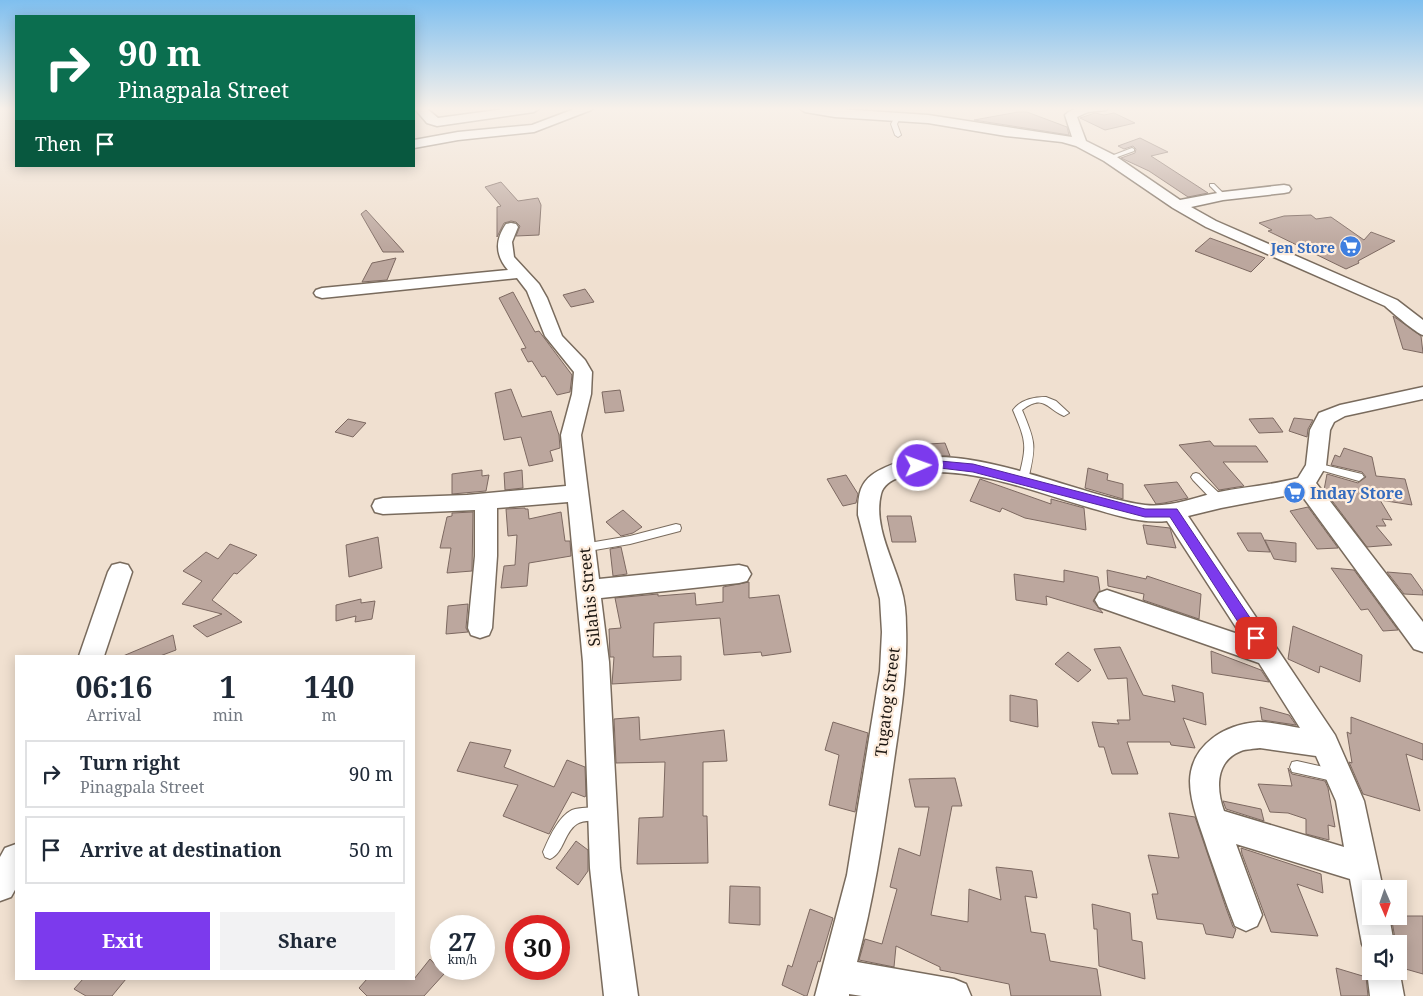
<!DOCTYPE html>
<html lang="en">
<head>
<meta charset="utf-8">
<style>
  :root { --surface:#fff; --page:#f2f2f3; --text:#1f2937; --muted:#747a83; --line:#e0e1e3; --accent:#7c3aed }
  body { margin:0; font-family:"Noto Serif",serif; background:var(--page); color:var(--text); height:100vh; display:flex; flex-direction:column; font-size:19px; white-space:nowrap }
  * { box-sizing:border-box; margin:0 }
  p { font-size:16px; color:var(--muted) }
  .icon { flex:none; width:28px; height:28px; fill:none; stroke:currentColor; stroke-width:2; stroke-linecap:round; stroke-linejoin:round }
  .map { position:relative; flex:1; overflow:hidden }
  .side { position:absolute; left:15px; top:655px; width:400px; height:325px; display:flex; flex-direction:column; background:var(--surface); border-radius:0px; box-shadow:0 2px 12px #0003 }
  .side>* { flex:none }
  .top-card { position:absolute; left:15px; top:15px; width:400px; height:152px; border-radius:0px; box-shadow:0 2px 12px #0003; background:#0b6e4f; color:#fff; overflow:hidden }
  .needle { width:32px; rotate:178deg }
  .buttons { position:absolute; left:1362px; top:880px; display:grid; gap:10px }
  .buttons a { display:grid; place-items:center; width:45px; height:45px; border-radius:0px; background:var(--surface); box-shadow:0 2px 12px #0003; font-size:25px }
  .speed { position:absolute; left:430px; top:915px; display:flex; gap:10px; font-size:25px; font-weight:700; text-align:center }
  .speed>* { display:grid; place-content:center; width:65px; height:65px; border-radius:50%; background:var(--surface); box-shadow:0 2px 12px #0003; line-height:1 }
  .speed small { font-size:12px; font-weight:400 }
  .speed .limit { border:8px solid #d22; background:#fff; color:#111 }
  .pin { position:absolute; display:grid; place-items:center; width:42px; height:42px; color:#fff; margin:-21px; border-radius:10px; box-shadow:0 2px 8px #0006 }
  .me { position:absolute; width:55px; margin:-28px; rotate:88deg; stroke-linejoin:round; filter:drop-shadow(0 0 4px #0008) }
  .turn { display:flex; align-items:center; gap:18px; height:105px; padding:0 20px; font-size:22px }
  .turn .icon { width:65px; height:65px; stroke-width:2.5 }
  .turn b { display:block; font-size:35px; line-height:42px }
  .then { display:flex; align-items:center; height:48px; padding:0 20px; background:#0003; gap:10px; font-size:19px }
  .eta { display:flex; justify-content:space-evenly; align-items:center; height:85px; text-align:center }
  .eta b { font-size:30px; font-weight:700; line-height:35px }
  .button { display:flex; gap:10px; margin-top:auto; padding:10px 20px }
  .button a { flex:1; height:58px; border-radius:0px; background:var(--accent); color:#fff; font-size:20px; font-weight:700; line-height:58px; text-align:center }
  .button a+a { background:var(--page); color:var(--text) }
  ul { padding:0; list-style:none }
  li { display:flex; align-items:center; gap:15px; height:68px; margin:0 10px 8px; padding:0 10px; border:2px solid var(--line); border-radius:0px }
  li div { flex:1 }
  li b { display:block; font-size:19px }
  li em { font-style:normal }
  .map>svg:first-child { display:block }
  .building { fill:#bca79e; stroke:#7d6961 }
  .lines { fill:none; stroke-linecap:round; stroke-linejoin:round }
  .service-casing { stroke:#796b5d; stroke-width:2 }
  .minor-casing { stroke:#796b5d; stroke-width:3 }
  .service { fill:#fff; fill-rule:evenodd }
  .minor { fill:#fff; fill-rule:evenodd }
  .route { fill:#7c3aed; stroke:#51269a }
  .labels { text-anchor:middle; dominant-baseline:central; stroke-width:4.5; stroke-linejoin:round; paint-order:stroke }
  .far-shop-label { font-size:14px; font-weight:bold; fill:#366cbe; stroke:#feeddd; text-anchor:end }
  .shop-label { font-size:16px; font-weight:bold; fill:#366cbe; stroke:#feeddd; text-anchor:start }
  .street-label { font-size:16px; fill:#1d1712; stroke:#feeddd }
</style>
</head>
<body>
<div class="map">
<svg width="1423" height="996" viewBox="0 0 1423 996">
  <rect width="100%" height="100%" fill="#f0e0d0"/>
  <!-- building -->
  <g class="building">
    <path d="M 1018,112 L 1027,112 L 1067,127 L 1069,135 L 974,120 Z"/>
    <path d="M 1095,113 L 1104,115 L 1114,113 L 1135,123 L 1105,130 L 1080,118 Z"/>
    <path d="M 1140,138 L 1168,152 L 1151,156 L 1208,193 L 1188,197 L 1149,171 L 1121,158 L 1135,153 L 1136,149 L 1133,146 L 1124,149 L 1118,146 Z"/>
    <path d="M 501,182 L 518,201 L 538,198 L 541,205 L 539,235 L 516,236 L 520,226 L 516,222 L 511,221 L 504,223 L 497,237 L 497,207 L 501,206 L 485,187 Z"/>
    <path d="M 366,210 L 404,252 L 383,252 L 361,214 Z"/>
    <path d="M 1311,215 L 1316,219 L 1331,217 L 1364,240 L 1371,232 L 1395,241 L 1358,261 L 1359,263 L 1346,269 L 1268,231 L 1272,230 L 1259,223 L 1284,216 Z"/>
    <path d="M 1210,238 L 1265,258 L 1251,272 L 1195,251 Z"/>
    <path d="M 396,258 L 387,280 L 362,282 L 372,263 Z"/>
    <path d="M 585,289 L 594,302 L 571,307 L 563,295 Z"/>
    <path d="M 513,292 L 535,332 L 539,331 L 572,375 L 570,392 L 557,395 L 545,376 L 542,377 L 532,361 L 528,362 L 521,349 L 526,348 L 499,298 Z"/>
    <path d="M 1393,316 L 1421,336 L 1423,353 L 1403,349 Z"/>
    <path d="M 511,389 L 522,417 L 551,411 L 559,435 L 560,448 L 550,451 L 553,461 L 529,466 L 521,437 L 504,440 L 495,393 Z"/>
    <path d="M 620,390 L 624,411 L 605,413 L 602,392 Z"/>
    <path d="M 1273,418 L 1283,432 L 1259,433 L 1249,419 Z"/>
    <path d="M 1294,418 L 1313,420 L 1308,429 L 1307,437 L 1289,431 Z"/>
    <path d="M 348,419 L 366,423 L 353,437 L 335,432 Z"/>
    <path d="M 1210,441 L 1214,446 L 1256,446 L 1268,462 L 1223,462 L 1244,486 L 1219,490 L 1179,445 Z"/>
    <path d="M 945,443 L 950,456 L 917,456 L 913,445 Z"/>
    <path d="M 1344,448 L 1372,457 L 1376,476 L 1405,479 L 1412,505 L 1380,500 L 1392,520 L 1382,519 L 1386,526 L 1376,526 L 1392,545 L 1367,547 L 1324,490 L 1327,474 L 1358,483 L 1366,477 L 1362,472 L 1331,465 L 1335,455 L 1340,457 Z"/>
    <path d="M 1088,468 L 1108,474 L 1107,480 L 1123,484 L 1123,499 L 1085,488 Z"/>
    <path d="M 482,470 L 482,476 L 489,475 L 486,491 L 452,494 L 452,474 Z"/>
    <path d="M 522,470 L 523,488 L 505,490 L 504,473 Z"/>
    <path d="M 846,475 L 858,494 L 856,503 L 843,506 L 827,479 Z"/>
    <path d="M 980,479 L 1051,504 L 1051,499 L 1084,508 L 1086,530 L 1025,518 L 1002,508 L 1000,512 L 970,501 Z"/>
    <path d="M 1177,482 L 1188,498 L 1164,503 L 1156,504 L 1144,485 Z"/>
    <path d="M 1308,507 L 1338,548 L 1317,549 L 1290,511 Z"/>
    <path d="M 525,508 L 525,509 L 528,509 L 529,519 L 561,512 L 565,541 L 570,541 L 571,556 L 529,563 L 527,586 L 501,588 L 504,566 L 515,565 L 517,535 L 508,536 L 506,509 Z"/>
    <path d="M 623,510 L 642,527 L 633,533 L 621,536 L 606,522 Z"/>
    <path d="M 473,512 L 472,571 L 447,573 L 451,548 L 440,548 L 447,517 L 452,516 L 452,513 Z"/>
    <path d="M 887,516 L 911,516 L 916,542 L 892,542 Z"/>
    <path d="M 1143,525 L 1170,528 L 1176,548 L 1147,544 Z"/>
    <path d="M 1237,533 L 1261,533 L 1270,552 L 1248,551 Z"/>
    <path d="M 378,537 L 382,568 L 349,577 L 346,545 Z"/>
    <path d="M 1265,540 L 1296,543 L 1296,562 L 1274,559 Z"/>
    <path d="M 230,544 L 257,555 L 237,574 L 234,573 L 212,600 L 242,622 L 207,637 L 193,626 L 222,614 L 182,604 L 202,581 L 183,571 L 206,552 L 218,559 Z"/>
    <path d="M 621,547 L 627,574 L 613,576 L 610,549 Z"/>
    <path d="M 1331,568 L 1354,570 L 1398,630 L 1383,631 L 1368,609 L 1361,610 Z"/>
    <path d="M 1064,570 L 1098,577 L 1100,591 L 1093,601 L 1103,613 L 1046,596 L 1047,605 L 1016,600 L 1014,574 L 1064,582 Z"/>
    <path d="M 1107,570 L 1146,579 L 1147,576 L 1201,594 L 1199,619 L 1143,600 L 1144,594 L 1108,586 Z"/>
    <path d="M 1387,572 L 1411,574 L 1423,591 L 1423,595 L 1404,594 Z"/>
    <path d="M 749,582 L 749,598 L 779,595 L 791,652 L 762,656 L 761,652 L 724,655 L 720,618 L 654,623 L 653,657 L 681,656 L 681,680 L 612,684 L 614,657 L 610,657 L 609,629 L 621,628 L 615,598 L 658,594 L 658,596 L 695,593 L 696,605 L 723,602 L 723,587 Z"/>
    <path d="M 361,599 L 361,603 L 375,601 L 372,619 L 355,622 L 356,616 L 336,621 L 336,605 Z"/>
    <path d="M 468,604 L 466,628 L 468,632 L 446,634 L 448,606 Z"/>
    <path d="M 1293,626 L 1362,655 L 1360,682 L 1320,666 L 1319,673 L 1288,659 Z"/>
    <path d="M 173,635 L 176,650 L 160,656 L 123,656 Z"/>
    <path d="M 1120,647 L 1143,695 L 1175,702 L 1172,685 L 1203,693 L 1206,725 L 1183,718 L 1195,748 L 1171,745 L 1170,742 L 1127,742 L 1138,774 L 1112,774 L 1104,747 L 1099,747 L 1092,722 L 1119,724 L 1117,720 L 1130,720 L 1127,678 L 1108,679 L 1094,649 Z"/>
    <path d="M 1211,651 L 1261,670 L 1269,682 L 1212,673 Z"/>
    <path d="M 1068,652 L 1091,670 L 1078,682 L 1055,664 Z"/>
    <path d="M 1010,695 L 1037,700 L 1038,727 L 1010,721 Z"/>
    <path d="M 1260,707 L 1289,715 L 1296,725 L 1262,720 Z"/>
    <path d="M 639,717 L 640,740 L 724,730 L 727,761 L 703,762 L 703,816 L 707,816 L 708,863 L 637,864 L 639,818 L 663,817 L 665,762 L 616,763 L 614,719 Z"/>
    <path d="M 1351,717 L 1423,744 L 1423,760 L 1406,754 L 1420,811 L 1363,794 L 1349,762 L 1352,763 L 1347,732 L 1351,734 Z"/>
    <path d="M 833,722 L 868,733 L 855,812 L 829,805 L 839,755 L 825,750 Z"/>
    <path d="M 470,742 L 511,750 L 504,767 L 554,787 L 567,760 L 585,767 L 586,795 L 585,797 L 572,792 L 549,834 L 503,816 L 518,785 L 457,771 Z"/>
    <path d="M 1288,768 L 1292,774 L 1325,781 L 1328,788 L 1335,827 L 1328,825 L 1329,840 L 1306,834 L 1306,819 L 1288,813 L 1270,812 L 1258,784 L 1292,786 Z"/>
    <path d="M 955,778 L 962,806 L 952,806 L 931,915 L 968,922 L 969,889 L 1001,900 L 996,867 L 1032,871 L 1037,898 L 1025,896 L 1031,932 L 1045,934 L 1050,961 L 1097,969 L 1101,996 L 1011,996 L 1009,984 L 940,970 L 940,967 L 896,946 L 894,967 L 859,960 L 865,939 L 882,944 L 897,889 L 890,887 L 899,848 L 920,856 L 929,807 L 915,807 L 909,779 Z"/>
    <path d="M 1223,801 L 1261,809 L 1264,821 L 1226,809 Z"/>
    <path d="M 1169,813 L 1195,817 L 1226,908 L 1233,927 L 1236,929 L 1233,938 L 1206,934 L 1203,924 L 1157,919 L 1152,894 L 1158,894 L 1148,855 L 1179,858 Z"/>
    <path d="M 576,841 L 588,850 L 588,871 L 578,885 L 556,868 Z"/>
    <path d="M 1241,848 L 1321,874 L 1323,893 L 1297,884 L 1318,936 L 1271,932 L 1242,854 Z"/>
    <path d="M 730,886 L 760,887 L 760,925 L 729,923 Z"/>
    <path d="M 1092,904 L 1130,913 L 1132,940 L 1142,942 L 1145,979 L 1099,966 L 1097,929 L 1094,929 Z"/>
    <path d="M 810,909 L 833,918 L 820,962 L 818,961 L 807,996 L 805,996 L 782,985 L 788,965 L 792,967 Z"/>
    <path d="M 1391,916 L 1423,916 L 1423,974 L 1402,968 L 1399,944 L 1396,944 Z"/>
    <path d="M 430,959 L 444,974 L 424,996 L 367,996 L 359,988 L 367,979 L 414,979 Z"/>
    <path d="M 1336,968 L 1366,977 L 1368,996 L 1341,996 Z"/>
    <path d="M 83,979 L 126,979 L 112,996 L 86,996 L 74,989 Z"/>
  </g>
  <g class="lines">
    <defs>
      <g id="service">
        <path d="M 898,114 L 901,116 L 897,124 L 901,135 L 898,137 L 895,135 L 891,124 L 896,115 Z"/>
        <path d="M 1132,148 L 1134,149 L 1134,151 L 1109,160 L 1106,158 Z"/>
        <path d="M 1210,184 L 1214,184 L 1225,195 L 1225,197 L 1221,197 L 1210,186 Z"/>
        <path d="M 1046,397 L 1056,401 L 1069,413 L 1064,416 C 1047,409 1044,393 1022,410 C 1036,443 1036,446 1028,480 L 1023,484 L 1018,480 C 1027,445 1027,443 1013,410 C 1020,400 1034,397 1046,397 Z"/>
        <path d="M 1316,463 L 1362,474 L 1364,477 L 1359,481 L 1313,468 L 1311,466 Z"/>
        <path d="M 1196,473 L 1199,474 L 1223,497 L 1224,500 L 1223,503 L 1215,503 L 1193,480 L 1191,477 L 1193,474 Z"/>
        <path d="M 676,524 L 680,525 L 681,528 L 680,531 L 630,544 L 583,552 L 579,551 L 578,548 L 579,545 L 583,544 L 630,536 Z"/>
        <path d="M 1297,761 L 1337,770 L 1342,771 L 1344,776 L 1342,781 L 1337,782 L 1297,773 L 1292,772 L 1290,767 L 1292,762 Z"/>
        <path d="M 600,807 L 605,809 L 607,814 L 605,819 C 596,822 584,819 577,824 C 564,832 564,853 550,859 L 545,857 L 543,852 C 549,838 558,817 572,810 C 580,807 592,808 600,807 Z"/>
      </g>
      <g id="minor">
        <path d="M 414,108 L 426,108 L 438,118 L 512,108 L 540,108 L 534,112 L 437,126 L 427,123 Z"/>
        <path d="M 577,108 L 593,108 L 591,110 L 534,132 L 458,140 L 414,148 L 414,140 L 458,132 L 532,125 Z"/>
        <path d="M 799,108 L 824,108 L 928,115 L 1072,137 L 1065,115 C 1076,104 1094,108 1108,108 L 1106,110 L 1088,112 L 1077,117 L 1086,141 L 1114,155 L 1180,200 L 1223,192 L 1284,185 L 1289,186 L 1291,189 L 1289,192 L 1284,193 L 1223,200 L 1191,207 L 1216,221 L 1397,300 L 1423,320 L 1423,335 C 1416,333 1393,313 1385,306 L 1206,227 L 1173,208 L 1104,161 L 1076,146 L 1062,142 L 1006,136 L 928,123 L 835,117 L 805,112 Z"/>
        <path d="M 511,223 L 516,224 L 518,227 L 512,242 L 514,257 L 539,284 L 547,298 L 562,336 L 585,360 L 592,372 L 591,394 L 581,435 L 599,579 L 739,565 L 747,567 L 751,574 L 747,581 L 739,583 L 601,598 L 609,662 L 620,868 L 638,996 L 604,996 L 590,868 L 583,662 L 568,502 L 497,508 L 497,556 L 492,628 L 489,635 L 480,638 L 471,635 L 468,628 L 475,556 L 475,510 L 383,514 L 375,512 L 372,506 L 375,500 L 383,498 L 467,495 L 566,486 L 561,435 L 572,394 L 574,372 L 545,336 L 527,291 L 517,278 L 322,298 L 316,296 L 314,293 L 316,290 L 322,288 L 508,270 C 495,255 495,240 506,224 Z"/>
        <path d="M 1423,387 L 1423,399 L 1345,416 L 1334,422 L 1330,430 L 1326,466 L 1316,483 L 1423,622 L 1423,652 L 1414,649 L 1300,493 L 1221,508 L 1188,516 L 1335,735 L 1364,801 L 1383,889 L 1371,889 L 1371,916 L 1389,916 L 1394,944 L 1371,944 L 1371,957 L 1367,955 L 1362,944 L 1350,879 L 1236,844 L 1262,915 L 1257,926 L 1246,931 L 1235,926 C 1225,901 1217,876 1208,851 C 1201,828 1190,804 1190,781 C 1191,744 1226,724 1258,722 C 1272,722 1287,726 1300,728 L 1259,663 L 1099,607 L 1095,600 L 1099,593 L 1107,590 L 1241,635 L 1167,521 C 1142,524 1115,515 1091,508 C 1038,493 983,470 928,472 C 913,473 885,477 881,494 C 873,525 893,559 901,588 C 905,601 906,614 906,627 C 908,679 898,730 891,782 C 882,843 873,902 857,962 L 954,979 L 966,984 L 971,996 L 862,996 L 849,994 L 849,996 L 815,996 L 847,875 L 880,671 L 882,632 L 880,599 L 858,515 C 858,506 858,497 861,489 C 866,477 875,472 886,467 C 957,433 1071,495 1145,505 C 1170,508 1195,497 1219,492 C 1245,487 1272,485 1298,478 L 1306,465 L 1310,430 L 1319,413 L 1340,405 ZM 1260,748 L 1316,756 L 1336,801 L 1344,847 L 1224,811 C 1216,789 1215,761 1241,751 C 1246,749 1254,749 1260,748 Z"/>
        <path d="M 120,563 L 128,565 L 132,572 L 104,656 L 79,656 L 108,572 L 112,565 Z"/>
        <path d="M 16,844 L 16,888 L 11,897 L 0,901 L 0,857 L 5,848 Z"/>
        <path d="M 1371,960 L 1371,971 L 1399,971 L 1399,969 L 1404,996 L 1370,996 L 1367,971 Z"/>
      </g>
    </defs>
    <!-- service casing -->
    <use href="#service" class="service-casing"/>
    <!-- minor casing -->
    <use href="#minor" class="minor-casing"/>
    <!-- service -->
    <use href="#service" class="service"/>
    <!-- minor -->
    <use href="#minor" class="minor"/>
  </g>
  <!-- sky -->
  <linearGradient id="sky" x2="0" y2="1"><stop stop-color="#7fbfef"/><stop offset="0.44" stop-color="#f8f1ea"/><stop offset="1" stop-color="#f8f1ea" stop-opacity="0"/></linearGradient>
  <rect width="1423" height="247" fill="url(#sky)"/>
  <!-- route -->
  <path class="route" d="M 940,461 L 973,464 L 1145,509 L 1177,509 L 1261,634 L 1263,638 L 1261,642 L 1256,644 L 1251,642 L 1170,517 L 1145,517 L 973,472 L 940,468 L 918,470 L 913,466 L 918,462 Z"/>
  <!-- icons -->
  <defs>
    <symbol id="supermarket-disc" viewBox="-11 -11 22 22"><circle r="9.5" fill="#3f7fe0" stroke="#feeddd"/><path d="M-6-5.5h2.5l.6 2H6L4.5 2H-2.5L-4.4-4H-6ZM-1.5 3.2a1.3 1.3 0 1 0 .1 0ZM3 3.2a1.3 1.3 0 1 0 .1 0Z" fill="#fff"/></symbol>
  </defs>
  <g fill-rule="evenodd">
    <use href="#supermarket-disc" x="1338" y="234" width="25" height="25"/>
    <use href="#supermarket-disc" x="1282" y="480" width="25" height="25"/>
  </g>
  <g class="labels">
    <!-- far-shop labels -->
    <g class="far-shop-label">
      <text x="1335" y="247">Jen Store</text>
    </g>
    <!-- shop labels -->
    <g class="shop-label">
      <text x="1310" y="493">Inday Store</text>
    </g>
    <!-- street labels -->
    <g class="street-label">
      <text transform="translate(589 597) rotate(-96)">Silahis Street</text>
      <text transform="translate(887 702) rotate(-83)">Tugatog Street</text>
    </g>
  </g>
</svg>
<div class="buttons">
<a><svg class="needle" viewBox="-14 -14 28 28"><path d="M0-13l5 13h-10z" fill="#e53935"/><path d="M0 13l5-13h-10z" fill="#747a83"/></svg></a>
<a><svg class="icon" aria-label="sound" viewBox="0 0 24 24"><path d="M4 9h4l5-4v14l-5-4H4zM17 9q2 3 0 6"/></svg></a>
</div>
<div class="speed"><div>27<small>km/h</small></div><div class="limit">30</div></div>
<div class="pin" style="left:1256px;top:638px;background:#d93025"><svg class="icon" aria-label="arrive" viewBox="0 0 24 24"><path d="M6 21V4h12l-3 4 3 4H6"/></svg></div>
<svg class="me" style="left:918px;top:466px" viewBox="-20 -20 40 40"><circle r="17" fill="#7c3aed" stroke="#fff" stroke-width="3"/><path d="M0-11L8 9 0 5-8 9z" fill="#fff"/></svg>
<div class="top-card">
<div class="turn"><svg class="icon" aria-label="right" viewBox="0 0 24 24"><path d="M7 20v-9h11M14 6l5 5-5 5"/></svg><div><b>90 m</b>Pinagpala Street</div></div>
<div class="then">Then<svg class="icon" aria-label="arrive" viewBox="0 0 24 24"><path d="M6 21V4h12l-3 4 3 4H6"/></svg></div>
</div>
<section class="side">
<div class="eta">
<div><b>06:16</b><p>Arrival</p></div>
<div><b>1</b><p>min</p></div>
<div><b>140</b><p>m</p></div>
</div>
<ul>
<li><svg class="icon" aria-label="right" viewBox="0 0 24 24"><path d="M7 20v-9h11M14 6l5 5-5 5"/></svg><div><b>Turn right</b><p>Pinagpala Street</p></div><em>90 m</em></li>
<li><svg class="icon" aria-label="arrive" viewBox="0 0 24 24"><path d="M6 21V4h12l-3 4 3 4H6"/></svg><div><b>Arrive at destination</b></div><em>50 m</em></li>
</ul>
<div class="button"><a>Exit</a><a>Share</a></div>
</section>
</div>
</body>
</html>
